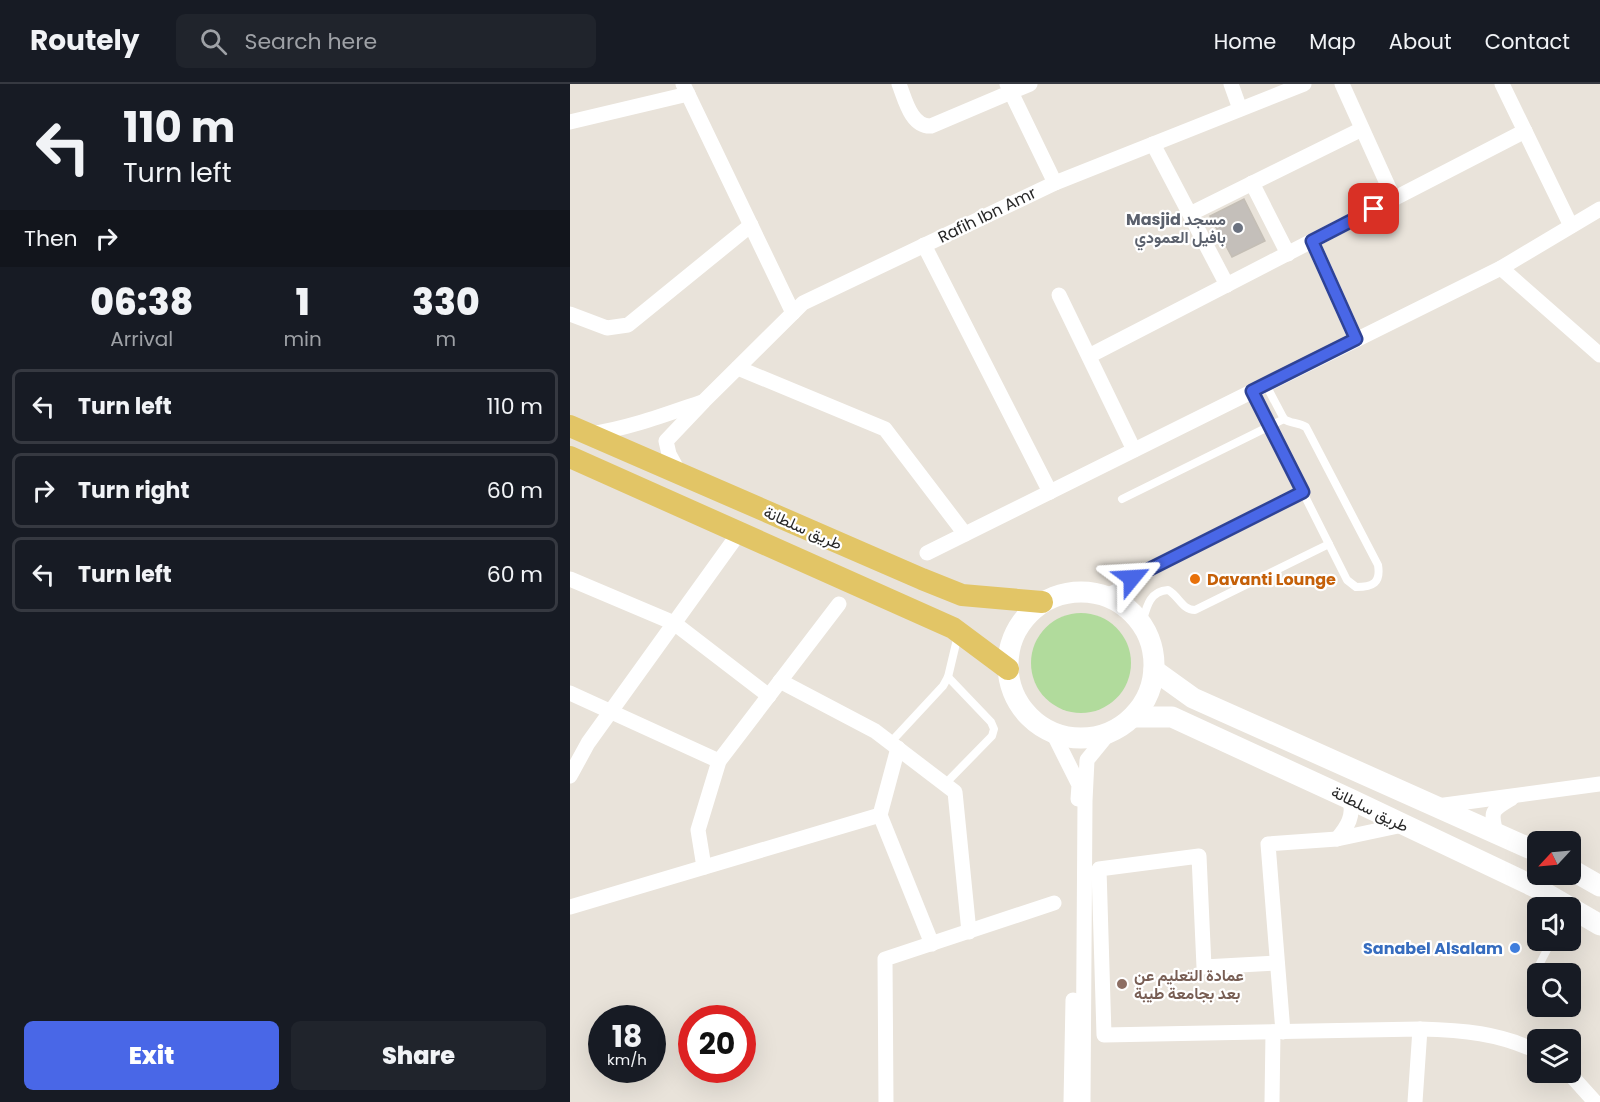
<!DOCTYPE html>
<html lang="en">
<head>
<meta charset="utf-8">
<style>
  :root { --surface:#171b24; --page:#20242c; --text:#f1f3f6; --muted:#9ea1a6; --line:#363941; --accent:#4967e7 }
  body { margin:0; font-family:Poppins,Vazirmatn,sans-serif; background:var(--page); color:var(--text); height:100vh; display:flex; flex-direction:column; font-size:22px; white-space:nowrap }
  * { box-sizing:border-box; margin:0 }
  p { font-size:20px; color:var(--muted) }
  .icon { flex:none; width:33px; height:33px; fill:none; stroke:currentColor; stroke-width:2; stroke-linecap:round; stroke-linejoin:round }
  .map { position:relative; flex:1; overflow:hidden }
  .side { display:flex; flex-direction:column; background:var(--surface); width:570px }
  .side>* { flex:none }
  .hud { background:#171b24; color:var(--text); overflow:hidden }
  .needle { width:39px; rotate:244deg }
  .buttons { position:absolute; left:957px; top:747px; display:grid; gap:12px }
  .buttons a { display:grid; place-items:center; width:54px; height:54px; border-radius:9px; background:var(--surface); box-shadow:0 6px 24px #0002; font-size:30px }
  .speed { position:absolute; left:18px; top:921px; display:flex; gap:12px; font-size:30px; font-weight:700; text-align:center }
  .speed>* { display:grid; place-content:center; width:78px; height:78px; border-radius:50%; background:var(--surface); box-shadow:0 6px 24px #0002; line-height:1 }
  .speed small { font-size:15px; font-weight:400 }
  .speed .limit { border:9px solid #d22; background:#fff; color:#111 }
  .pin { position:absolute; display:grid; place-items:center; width:51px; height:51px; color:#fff; margin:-26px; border-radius:12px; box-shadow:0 3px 9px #0006 }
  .me { position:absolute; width:66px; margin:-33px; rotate:63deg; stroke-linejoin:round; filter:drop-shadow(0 0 4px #0008) }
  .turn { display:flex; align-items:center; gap:21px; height:126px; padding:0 24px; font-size:27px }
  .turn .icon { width:78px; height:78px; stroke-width:2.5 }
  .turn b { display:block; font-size:42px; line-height:51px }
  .then { display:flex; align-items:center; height:57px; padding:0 24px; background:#0003; gap:12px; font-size:22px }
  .eta { display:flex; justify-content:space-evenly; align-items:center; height:102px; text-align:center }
  .eta b { font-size:36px; font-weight:800; line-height:42px }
  .button { display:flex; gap:12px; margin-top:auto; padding:12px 24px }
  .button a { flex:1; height:69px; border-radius:9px; background:var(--accent); color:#fff; font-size:24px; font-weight:800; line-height:69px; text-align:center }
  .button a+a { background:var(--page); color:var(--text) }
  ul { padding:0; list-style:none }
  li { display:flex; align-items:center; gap:18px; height:75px; margin:0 12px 9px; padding:0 12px; border:3px solid var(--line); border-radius:9px }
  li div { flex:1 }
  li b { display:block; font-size:22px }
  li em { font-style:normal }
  header { display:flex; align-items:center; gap:36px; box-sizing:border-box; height:84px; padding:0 30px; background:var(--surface); border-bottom:2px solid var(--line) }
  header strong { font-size:28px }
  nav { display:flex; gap:33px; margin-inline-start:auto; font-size:21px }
  .search { width:420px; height:54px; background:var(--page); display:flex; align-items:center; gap:15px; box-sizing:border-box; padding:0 21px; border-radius:9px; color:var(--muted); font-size:22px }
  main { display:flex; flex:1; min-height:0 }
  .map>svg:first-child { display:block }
  .green { fill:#b1db9c }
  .building { fill:#c4bfba; stroke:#c4beb5; stroke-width:1.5 }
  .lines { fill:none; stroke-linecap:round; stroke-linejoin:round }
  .lane { stroke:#fff; stroke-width:8 }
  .street { stroke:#fff; stroke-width:15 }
  .secondary { stroke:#fff; stroke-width:21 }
  .primary { stroke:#e2c566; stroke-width:22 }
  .route-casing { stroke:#2f4396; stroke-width:15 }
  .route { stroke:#4967e7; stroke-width:10 }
  .worship-dot { fill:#6b7280; stroke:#fff; stroke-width:2 }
  .food-dot { fill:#e8710a; stroke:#fff; stroke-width:2 }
  .shop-dot { fill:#3f7fe0; stroke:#fff; stroke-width:2 }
  .education-dot { fill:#8d6e63; stroke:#fff; stroke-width:2 }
  .labels { text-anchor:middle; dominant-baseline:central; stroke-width:4.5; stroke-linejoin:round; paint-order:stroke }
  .street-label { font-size:16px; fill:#282828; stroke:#fff }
  .worship-label { font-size:16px; font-weight:bold; fill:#5b616d; stroke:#fff; text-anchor:end }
  .food-label { font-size:16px; font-weight:bold; fill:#c56008; stroke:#fff; text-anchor:start }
  .shop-label { font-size:16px; font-weight:bold; fill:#366cbe; stroke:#fff; text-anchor:end }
  .education-label { font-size:16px; font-weight:bold; fill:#785e54; stroke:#fff; text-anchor:start }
</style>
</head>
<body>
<header>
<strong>Routely</strong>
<div class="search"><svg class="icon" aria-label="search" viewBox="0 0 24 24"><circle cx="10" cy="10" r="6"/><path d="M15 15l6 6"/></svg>Search here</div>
<nav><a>Home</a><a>Map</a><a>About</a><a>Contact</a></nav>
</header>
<main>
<section class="side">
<div class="hud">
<div class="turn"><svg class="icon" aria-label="left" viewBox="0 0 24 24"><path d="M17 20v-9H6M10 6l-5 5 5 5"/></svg><div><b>110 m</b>Turn left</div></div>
<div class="then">Then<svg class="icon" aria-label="right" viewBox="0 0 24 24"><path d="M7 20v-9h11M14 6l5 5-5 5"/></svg></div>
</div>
<div class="eta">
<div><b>06:38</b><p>Arrival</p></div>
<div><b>1</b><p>min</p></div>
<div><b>330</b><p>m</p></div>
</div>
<ul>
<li><svg class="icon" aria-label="left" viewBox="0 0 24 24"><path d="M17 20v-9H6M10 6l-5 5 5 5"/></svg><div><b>Turn left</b></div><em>110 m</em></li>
<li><svg class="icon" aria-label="right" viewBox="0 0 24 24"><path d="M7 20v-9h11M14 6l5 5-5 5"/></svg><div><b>Turn right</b></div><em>60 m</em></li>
<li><svg class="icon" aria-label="left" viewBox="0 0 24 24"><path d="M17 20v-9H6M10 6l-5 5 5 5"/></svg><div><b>Turn left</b></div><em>60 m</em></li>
</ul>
<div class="button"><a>Exit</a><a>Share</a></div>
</section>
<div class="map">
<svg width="1030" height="1018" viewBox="0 0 1030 1018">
  <rect width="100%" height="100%" fill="#e9e3da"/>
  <!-- green -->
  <circle class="green" cx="511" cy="579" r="50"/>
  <!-- building -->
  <path class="building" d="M 674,115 L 695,157 L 662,173 L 640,132 Z"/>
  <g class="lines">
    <!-- lane -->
    <g class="lane">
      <path d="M 682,307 L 777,496 L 786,503 C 803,503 811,499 808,481 L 736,343 C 728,338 721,340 714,335 L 696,301"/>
      <path d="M 552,415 L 714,335"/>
      <path d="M 531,511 L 733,408"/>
      <path d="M 571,543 C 576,526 578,507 598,506 C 609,512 612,526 625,526 L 759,460"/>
      <path d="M 320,659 L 373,602 L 378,593 L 388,551"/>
      <path d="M 375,700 L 422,652 L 424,645 L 421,638 L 378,593"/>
      <path d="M 967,885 L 982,856"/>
    </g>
    <!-- street -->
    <g class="street">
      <path d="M 113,0 L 223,229"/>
      <path d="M 329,0 C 335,15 341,43 361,42 L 460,0"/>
      <path d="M 437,0 L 485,99"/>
      <path d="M 661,0 L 670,25"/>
      <path d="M 772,0 L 824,115"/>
      <path d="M 932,0 L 1001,142"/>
      <path d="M 0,38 L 118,10"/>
      <path d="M 583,60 L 657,201"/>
      <path d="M 682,99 L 718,170"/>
      <path d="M 620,130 L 792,45"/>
      <path d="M 742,157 L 786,255"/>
      <path d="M 354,161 L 480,408"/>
      <path d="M 931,184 L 1030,271"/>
      <path d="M 489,211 L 564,366"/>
      <path d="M 0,230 L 37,244 L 58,241 L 181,141"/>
      <path d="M 519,272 L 955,47"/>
      <path d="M 168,284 L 315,345 L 395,450"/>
      <path d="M 20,350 C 60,344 94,331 132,318"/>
      <path d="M 110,390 L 99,370 L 96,357 L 134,317 L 233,219 L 485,99 L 734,0"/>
      <path d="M 357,469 L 931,184 L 1030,125"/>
      <path d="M 0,495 L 104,539 L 199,612"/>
      <path d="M 210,597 L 305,647 L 385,708 L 399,848"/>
      <path d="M 0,609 L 149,677"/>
      <path d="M 483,649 L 509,701 L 508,715"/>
      <path d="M 328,664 L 310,731 L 362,860"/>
      <path d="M 0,692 L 18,659 L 169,449"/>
      <path d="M 867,722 L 1030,700"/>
      <path d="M 926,749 C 920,726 922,726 942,714"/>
      <path d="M 767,755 C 778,742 784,732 780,715"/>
      <path d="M 134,783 L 128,746 L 149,677 L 269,520"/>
      <path d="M 0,823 L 310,731"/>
      <path d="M 707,879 L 634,883 L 629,772 L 529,785 L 534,951 L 850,945 C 892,946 930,949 968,968"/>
      <path d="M 713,948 L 698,760 L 767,755 L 833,741"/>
      <path d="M 998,988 L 1025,1018"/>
      <path d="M 316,1018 L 315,875 L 484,819"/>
      <path d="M 501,1018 L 503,916"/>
      <path d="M 513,1018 L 515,717 L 517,676 L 539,649"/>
      <path d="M 702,1018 L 703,948"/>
      <path d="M 845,1018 L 850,945"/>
    </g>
    <!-- secondary -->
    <g class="secondary">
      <circle cx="511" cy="581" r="73"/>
      <path d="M 584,586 L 623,614 L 968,768"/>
      <path d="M 563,633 L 602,633 L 780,715 L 965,803 L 1030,841"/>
      <path d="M 1000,785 L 1030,802"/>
    </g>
    <!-- primary -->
    <g class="primary">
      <path d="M 0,342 L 352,495 L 392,511 L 472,518"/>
      <path d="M 0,373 L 383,544 L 438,585"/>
    </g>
  </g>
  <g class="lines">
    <defs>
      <path id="route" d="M 562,494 L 733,408 L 682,307 L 786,255 L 742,157 L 804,125"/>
    </defs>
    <!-- route casing -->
    <use href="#route" class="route-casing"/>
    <!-- route -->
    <use href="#route" class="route"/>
  </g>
  <!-- markers -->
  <circle class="worship-dot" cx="668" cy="144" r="6"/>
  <circle class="food-dot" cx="625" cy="495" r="6"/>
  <circle class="shop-dot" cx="945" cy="864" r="6"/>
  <circle class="education-dot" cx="552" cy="900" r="6"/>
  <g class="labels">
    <!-- street labels -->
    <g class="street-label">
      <text transform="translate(417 131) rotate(-26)">Rafih Ibn Amr</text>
      <text transform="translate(233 444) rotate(24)">طريق سلطانة</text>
      <text transform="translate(800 725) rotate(26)">طريق سلطانة</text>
    </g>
    <!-- worship labels -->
    <g class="worship-label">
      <text x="656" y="135">Masjid مسجد<tspan x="656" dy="18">بافيل العمودي</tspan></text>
    </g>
    <!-- food labels -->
    <g class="food-label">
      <text x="637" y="495">Davanti Lounge</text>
    </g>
    <!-- shop labels -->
    <g class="shop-label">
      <text x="933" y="864">Sanabel Alsalam</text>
    </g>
    <!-- education labels -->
    <g class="education-label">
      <text x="564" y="891">عمادة التعليم عن<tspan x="564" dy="18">بعد بجامعة طيبة</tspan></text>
    </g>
  </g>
</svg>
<div class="buttons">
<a><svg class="needle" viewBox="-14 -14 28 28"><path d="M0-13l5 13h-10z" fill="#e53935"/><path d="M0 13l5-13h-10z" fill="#9ea1a6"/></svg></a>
<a><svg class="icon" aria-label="sound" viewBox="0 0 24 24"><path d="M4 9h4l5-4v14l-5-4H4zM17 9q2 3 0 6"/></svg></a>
<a><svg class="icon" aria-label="search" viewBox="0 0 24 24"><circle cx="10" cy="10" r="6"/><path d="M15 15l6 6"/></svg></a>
<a><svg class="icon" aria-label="layers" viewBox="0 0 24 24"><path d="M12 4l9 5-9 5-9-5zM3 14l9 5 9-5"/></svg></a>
</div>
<div class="speed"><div>18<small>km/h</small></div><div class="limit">20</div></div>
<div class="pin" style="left:804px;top:125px;background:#d93025"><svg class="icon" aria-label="arrive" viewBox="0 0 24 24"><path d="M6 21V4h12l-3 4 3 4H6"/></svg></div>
<svg class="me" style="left:562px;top:494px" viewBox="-20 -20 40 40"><path d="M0-17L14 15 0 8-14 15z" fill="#4967e7" stroke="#fff" stroke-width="4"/></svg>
</div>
</main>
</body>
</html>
